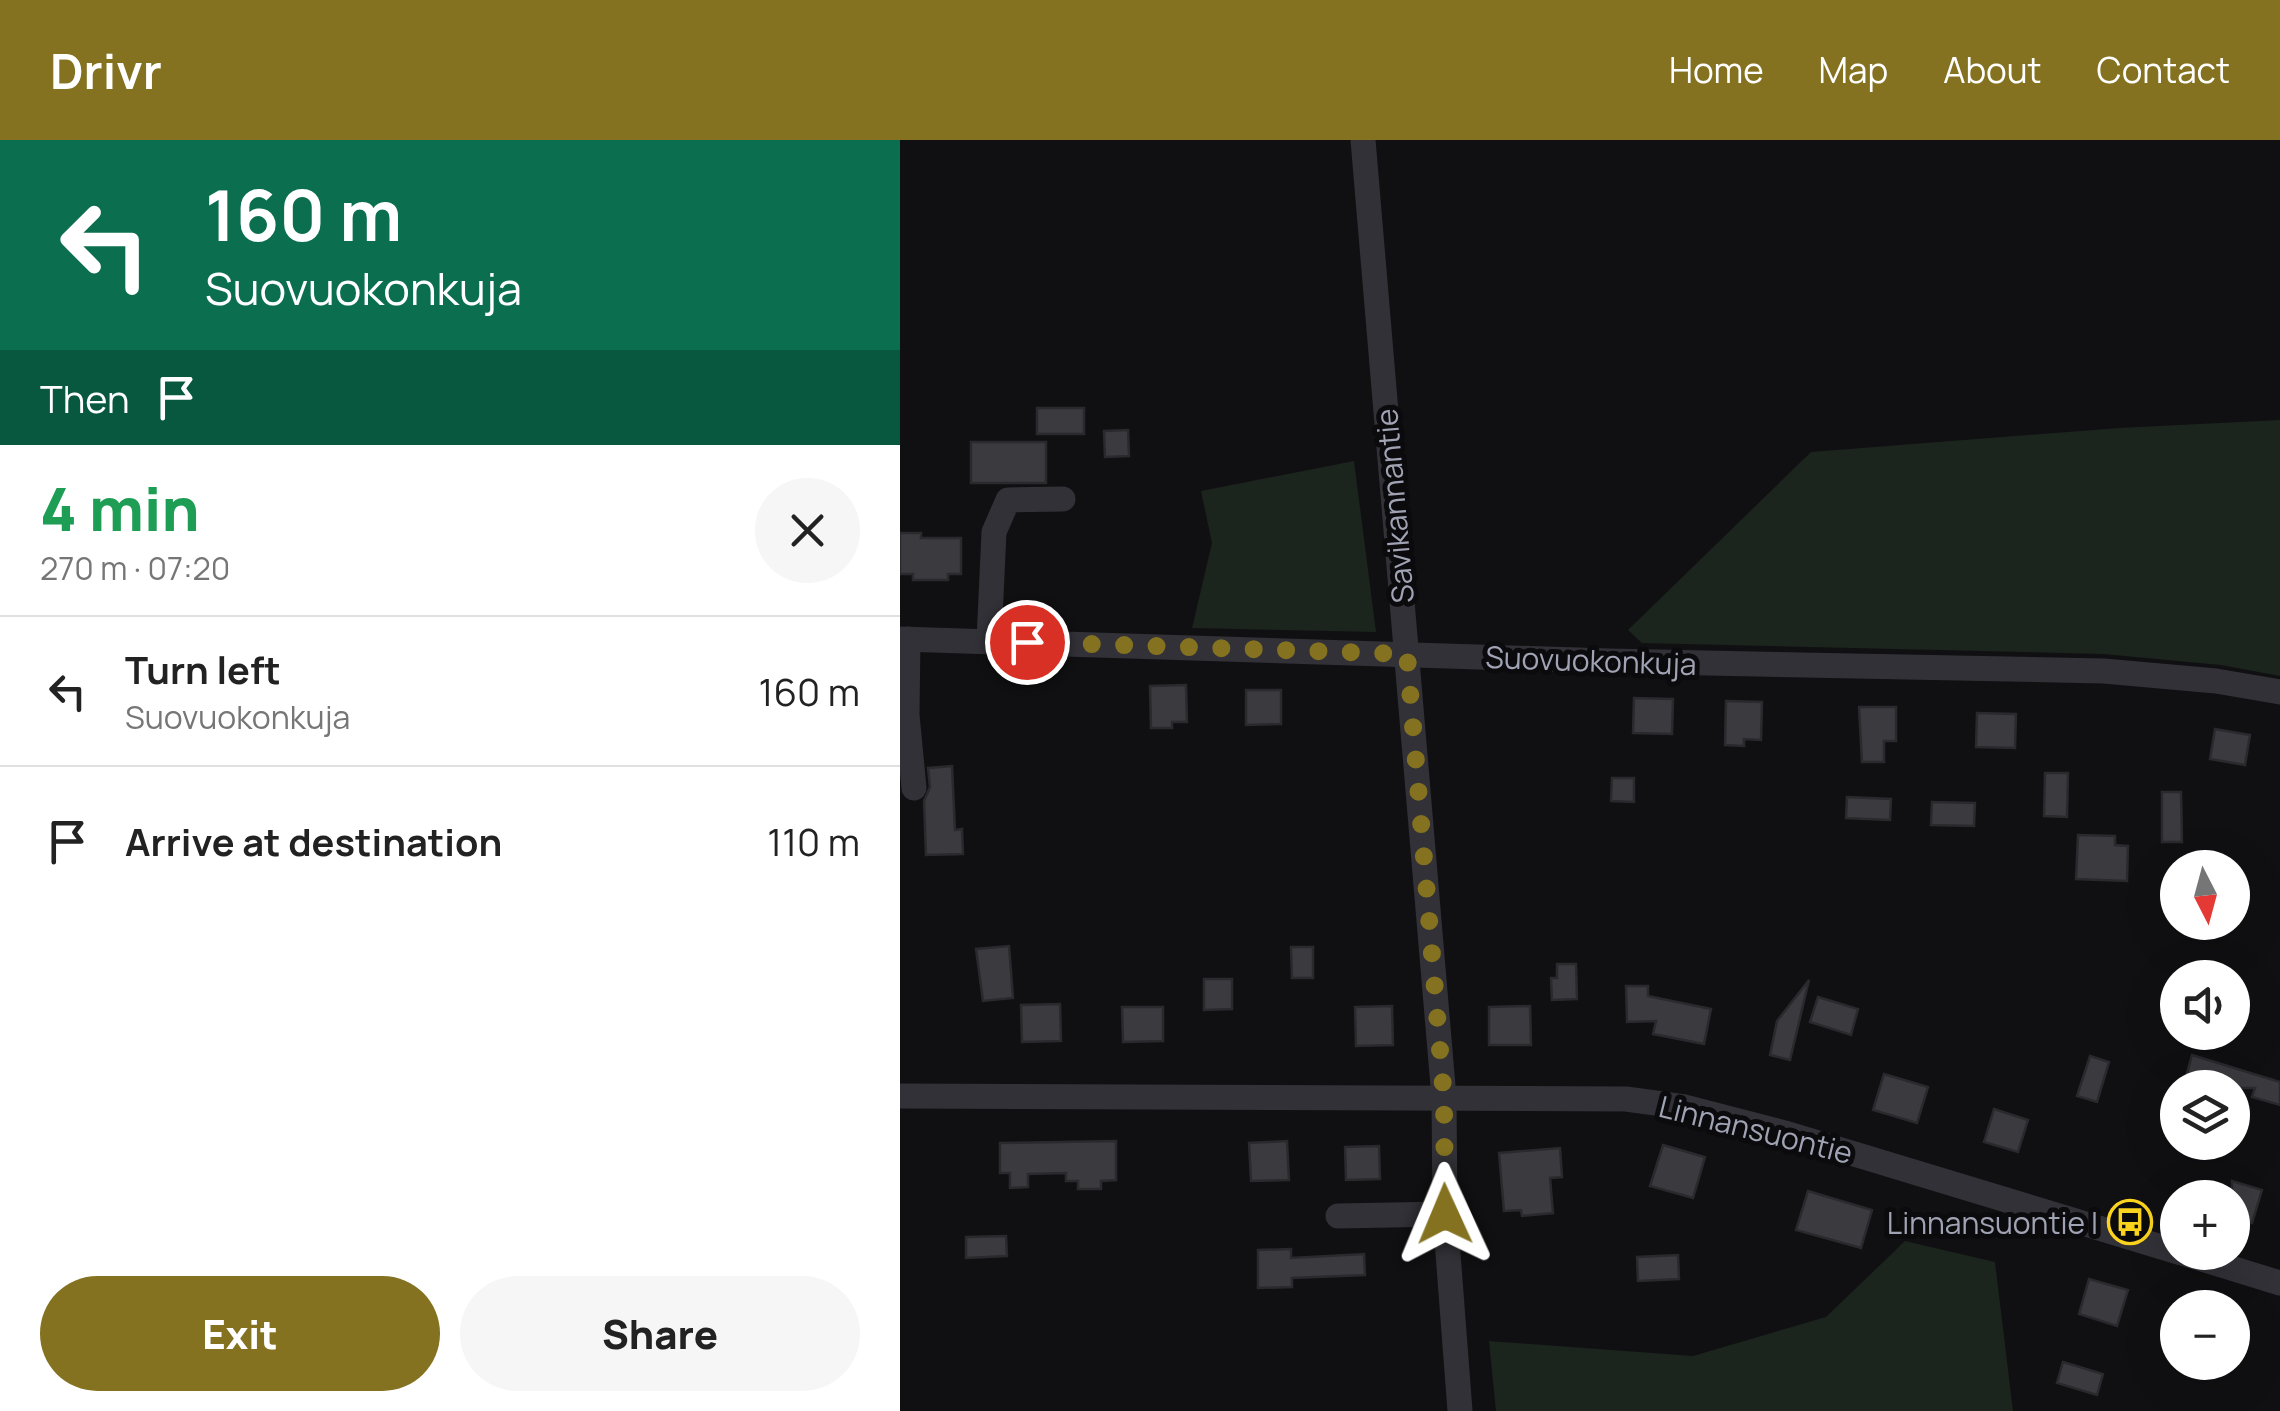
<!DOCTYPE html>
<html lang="en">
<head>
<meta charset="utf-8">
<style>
  :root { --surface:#fff; --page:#f6f6f6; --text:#222; --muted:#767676; --line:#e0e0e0; --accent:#847220 }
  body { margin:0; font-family:Manrope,sans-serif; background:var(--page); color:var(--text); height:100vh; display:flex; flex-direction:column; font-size:38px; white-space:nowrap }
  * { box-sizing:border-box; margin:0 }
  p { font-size:32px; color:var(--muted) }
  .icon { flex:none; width:55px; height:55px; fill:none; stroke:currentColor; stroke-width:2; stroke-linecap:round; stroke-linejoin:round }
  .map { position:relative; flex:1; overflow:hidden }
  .side { display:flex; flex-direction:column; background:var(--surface); width:900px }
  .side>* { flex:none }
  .hud { background:#0b6e4f; color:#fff; overflow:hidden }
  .needle { width:65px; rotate:174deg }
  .fabs { position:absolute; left:1260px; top:710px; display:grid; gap:20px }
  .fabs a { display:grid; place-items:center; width:90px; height:90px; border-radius:50%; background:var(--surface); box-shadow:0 10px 40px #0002; font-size:50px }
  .pin { position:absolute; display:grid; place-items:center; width:85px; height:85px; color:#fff; margin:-42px; border:5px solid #fff; border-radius:50%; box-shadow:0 2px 10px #0007 }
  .me { position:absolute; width:110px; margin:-55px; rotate:359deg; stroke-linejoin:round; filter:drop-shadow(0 0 8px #0008) }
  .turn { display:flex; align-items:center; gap:35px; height:210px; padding:0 40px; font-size:45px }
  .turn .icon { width:130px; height:130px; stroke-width:2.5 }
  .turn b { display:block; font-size:70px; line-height:85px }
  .then { display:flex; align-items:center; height:95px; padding:0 40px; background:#0003; gap:20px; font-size:38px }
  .round { display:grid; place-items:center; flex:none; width:105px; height:105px; border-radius:52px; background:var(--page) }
  .summary { display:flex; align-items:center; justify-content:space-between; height:170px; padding:0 40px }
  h1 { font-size:60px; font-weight:800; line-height:75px; color:#1e9e55 }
  .cta { display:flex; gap:20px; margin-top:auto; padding:20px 40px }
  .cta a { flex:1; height:115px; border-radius:60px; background:var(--accent); color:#fff; font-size:40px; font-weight:800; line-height:115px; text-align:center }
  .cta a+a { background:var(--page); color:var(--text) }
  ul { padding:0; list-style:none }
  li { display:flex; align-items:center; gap:30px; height:150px; padding:0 40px; border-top:2px solid var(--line) }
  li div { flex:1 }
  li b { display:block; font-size:38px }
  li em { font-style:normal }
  header { display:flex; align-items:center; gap:60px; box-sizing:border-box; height:140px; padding:0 50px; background:var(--accent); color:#fff }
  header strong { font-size:48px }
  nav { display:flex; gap:55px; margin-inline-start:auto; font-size:35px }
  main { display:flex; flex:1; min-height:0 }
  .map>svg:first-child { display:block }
  .green { fill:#1c241e }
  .building { fill:#3a3a3f; stroke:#2a2a2e; stroke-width:2.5 }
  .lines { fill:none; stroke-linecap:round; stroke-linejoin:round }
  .minor { stroke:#313137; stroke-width:25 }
  .route { stroke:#847220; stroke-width:18; stroke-dasharray:0 32.4 }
  .labels { text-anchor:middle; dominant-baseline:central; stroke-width:10; stroke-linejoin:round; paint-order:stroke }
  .street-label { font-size:30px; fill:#a0a3b3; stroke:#0b0b0d }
  .poi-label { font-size:30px; fill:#a0a3b3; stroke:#0b0b0d; text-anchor:end }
</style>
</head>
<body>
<header>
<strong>Drivr</strong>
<nav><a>Home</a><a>Map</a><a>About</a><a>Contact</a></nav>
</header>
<main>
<section class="side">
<div class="hud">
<div class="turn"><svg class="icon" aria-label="left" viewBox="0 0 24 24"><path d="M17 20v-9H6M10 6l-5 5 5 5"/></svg><div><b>160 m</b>Suovuokonkuja</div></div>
<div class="then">Then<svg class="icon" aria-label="arrive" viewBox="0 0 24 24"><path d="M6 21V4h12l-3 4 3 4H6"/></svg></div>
</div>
<div class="summary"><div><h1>4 min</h1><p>270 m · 07:20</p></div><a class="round"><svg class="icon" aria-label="close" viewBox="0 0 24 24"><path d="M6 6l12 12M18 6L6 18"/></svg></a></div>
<ul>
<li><svg class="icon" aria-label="left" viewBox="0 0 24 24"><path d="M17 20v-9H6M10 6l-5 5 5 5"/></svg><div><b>Turn left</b><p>Suovuokonkuja</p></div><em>160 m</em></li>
<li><svg class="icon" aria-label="arrive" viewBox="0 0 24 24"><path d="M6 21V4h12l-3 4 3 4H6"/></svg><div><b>Arrive at destination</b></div><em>110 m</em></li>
</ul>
<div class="cta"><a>Exit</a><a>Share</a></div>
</section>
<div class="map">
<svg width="1380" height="1271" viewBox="0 0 1380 1271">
  <rect width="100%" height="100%" fill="#101012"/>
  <!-- green -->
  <g class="green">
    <path d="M 1380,280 L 1380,536 L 1321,525 L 1203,514 L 742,503 L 728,490 L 911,312 L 1219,288 Z"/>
    <path d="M 454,321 L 476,492 L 292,488 L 312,403 L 301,351 Z"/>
    <path d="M 1005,1101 L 1095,1122 L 1113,1271 L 596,1271 L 589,1201 L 793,1216 L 926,1177 Z"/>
  </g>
  <!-- building -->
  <g class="building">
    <rect x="137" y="268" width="47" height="26"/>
    <path d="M 228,290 L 229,316 L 205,317 L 204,291 Z"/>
    <rect x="71" y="302" width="75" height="41"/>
    <path d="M 0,393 L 21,393 L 21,398 L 61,398 L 61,434 L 48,434 L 48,440 L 13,440 L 13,434 L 0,434 Z"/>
    <path d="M 286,545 L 287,582 L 272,582 L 272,588 L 251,588 L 250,546 Z"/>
    <path d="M 346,550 L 381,550 L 381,584 L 346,585 Z"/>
    <path d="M 734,558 L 773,559 L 772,594 L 733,593 Z"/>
    <path d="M 826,561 L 862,562 L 861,600 L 844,599 L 844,606 L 825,605 Z"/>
    <path d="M 959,567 L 996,567 L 996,601 L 984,601 L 984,622 L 962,622 Z"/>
    <path d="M 1077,573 L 1116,574 L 1115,608 L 1076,607 Z"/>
    <path d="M 1315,589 L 1350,595 L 1345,625 L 1310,619 Z"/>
    <path d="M 52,626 L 55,690 L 62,689 L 63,714 L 26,715 L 24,661 L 30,647 L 28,628 Z"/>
    <path d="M 1145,633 L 1168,633 L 1167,677 L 1144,676 Z"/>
    <path d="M 712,638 L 734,638 L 734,662 L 711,661 Z"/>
    <path d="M 1262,652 L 1281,652 L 1282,702 L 1262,702 Z"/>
    <path d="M 947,657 L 991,659 L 990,680 L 946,678 Z"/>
    <path d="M 1032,662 L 1075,663 L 1074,686 L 1031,685 Z"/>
    <path d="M 1178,695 L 1215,696 L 1215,705 L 1228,706 L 1227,741 L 1176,739 Z"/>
    <path d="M 109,806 L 113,858 L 83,861 L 76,809 Z"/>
    <path d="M 391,807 L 413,807 L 413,838 L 392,838 Z"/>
    <path d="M 657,824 L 676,824 L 677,859 L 652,860 L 651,838 L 657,838 Z"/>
    <path d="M 304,839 L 332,839 L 332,869 L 304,870 Z"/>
    <path d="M 909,840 L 890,920 L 870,915 L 877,881 Z"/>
    <path d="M 726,846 L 748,846 L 748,856 L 811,869 L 804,904 L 753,894 L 756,881 L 727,882 Z"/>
    <path d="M 918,857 L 958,869 L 951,895 L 910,882 Z"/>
    <path d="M 160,864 L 161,901 L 122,902 L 121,865 Z"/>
    <path d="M 492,866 L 493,905 L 456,906 L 455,867 Z"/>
    <path d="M 630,866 L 631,905 L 589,905 L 589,867 Z"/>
    <path d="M 222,867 L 263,867 L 263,901 L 223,902 Z"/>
    <path d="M 1292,915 L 1380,942 L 1380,965 L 1352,957 L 1355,948 L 1323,948 L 1286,937 Z"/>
    <path d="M 1190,916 L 1209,922 L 1197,962 L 1177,956 Z"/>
    <path d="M 984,934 L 1028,947 L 1017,983 L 973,970 Z"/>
    <path d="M 1094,969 L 1128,980 L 1118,1012 L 1084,1002 Z"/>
    <path d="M 216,1001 L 216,1040 L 201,1041 L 201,1049 L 178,1049 L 178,1041 L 166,1041 L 166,1033 L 128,1034 L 128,1047 L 110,1048 L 110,1033 L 100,1033 L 100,1003 Z"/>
    <path d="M 387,1001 L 389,1040 L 351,1041 L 349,1003 Z"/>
    <path d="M 763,1005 L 805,1017 L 793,1058 L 750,1046 Z"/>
    <path d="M 479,1006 L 480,1039 L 446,1040 L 445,1007 Z"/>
    <path d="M 660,1008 L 662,1037 L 650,1038 L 653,1073 L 622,1076 L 621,1070 L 604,1071 L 599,1013 Z"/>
    <path d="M 1332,1041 L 1362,1050 L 1352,1083 L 1332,1078 Z"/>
    <path d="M 908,1051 L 972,1070 L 961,1108 L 896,1090 Z"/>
    <path d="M 106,1096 L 107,1116 L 66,1118 L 66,1097 Z"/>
    <path d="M 391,1109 L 391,1118 L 464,1114 L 465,1135 L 392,1138 L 392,1147 L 358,1148 L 358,1110 Z"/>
    <path d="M 778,1115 L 779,1139 L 738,1141 L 737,1117 Z"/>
    <path d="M 1189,1139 L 1228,1150 L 1217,1186 L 1179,1174 Z"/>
    <path d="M 1163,1222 L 1203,1234 L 1197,1255 L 1157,1243 Z"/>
  </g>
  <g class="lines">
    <!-- minor -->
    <g class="minor">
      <path d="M 463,0 L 544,958 L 545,1074 L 560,1271"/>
      <path d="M 0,499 L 709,521 L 1204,531 L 1316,541 L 1380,552"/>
      <path d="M 8,499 L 7,575 L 14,648"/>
      <path d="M 89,500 L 94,392 L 108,360 L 163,359"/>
      <path d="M 0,956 L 726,959 L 785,967 L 885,993 L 1278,1112"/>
      <path d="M 438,1076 L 545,1074"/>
      <path d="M 1279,1112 L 1380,1143"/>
    </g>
  </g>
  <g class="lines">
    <!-- route -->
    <path class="route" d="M 127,502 L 507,514 L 544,958 L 545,1074"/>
  </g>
  <!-- icons -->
  <defs>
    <symbol id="bus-ring" viewBox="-11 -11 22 22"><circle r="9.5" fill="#0b0b0d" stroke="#fcd31d" stroke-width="1.5"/><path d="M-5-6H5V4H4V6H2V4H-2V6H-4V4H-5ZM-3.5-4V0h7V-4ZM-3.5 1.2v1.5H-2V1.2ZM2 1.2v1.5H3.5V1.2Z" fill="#fcd31d"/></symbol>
  </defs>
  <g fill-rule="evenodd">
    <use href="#bus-ring" x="1205" y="1057" width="50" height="50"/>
  </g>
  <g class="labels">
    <!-- street labels -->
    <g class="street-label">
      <text transform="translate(494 366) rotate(-95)">Savikannantie</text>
      <text transform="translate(691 520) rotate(2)">Suovuokonkuja</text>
      <text transform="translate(856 989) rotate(14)">Linnansuontie</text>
    </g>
    <!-- poi labels -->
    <g class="poi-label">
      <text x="1198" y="1082">Linnansuontie I</text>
    </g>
  </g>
</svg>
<div class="fabs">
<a><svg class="needle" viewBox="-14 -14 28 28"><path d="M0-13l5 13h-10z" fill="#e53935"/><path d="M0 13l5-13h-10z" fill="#767676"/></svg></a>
<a><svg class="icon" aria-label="sound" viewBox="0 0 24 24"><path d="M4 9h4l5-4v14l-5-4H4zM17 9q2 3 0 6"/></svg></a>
<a><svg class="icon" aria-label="layers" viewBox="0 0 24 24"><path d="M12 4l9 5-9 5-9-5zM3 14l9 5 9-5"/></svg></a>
<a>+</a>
<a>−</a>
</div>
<div class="pin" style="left:127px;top:502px;background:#d93025"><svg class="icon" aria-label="arrive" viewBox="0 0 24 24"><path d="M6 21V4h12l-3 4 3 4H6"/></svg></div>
<svg class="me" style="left:545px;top:1074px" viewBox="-20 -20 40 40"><path d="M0-17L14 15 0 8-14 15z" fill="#847220" stroke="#fff" stroke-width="4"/></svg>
</div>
</main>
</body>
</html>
